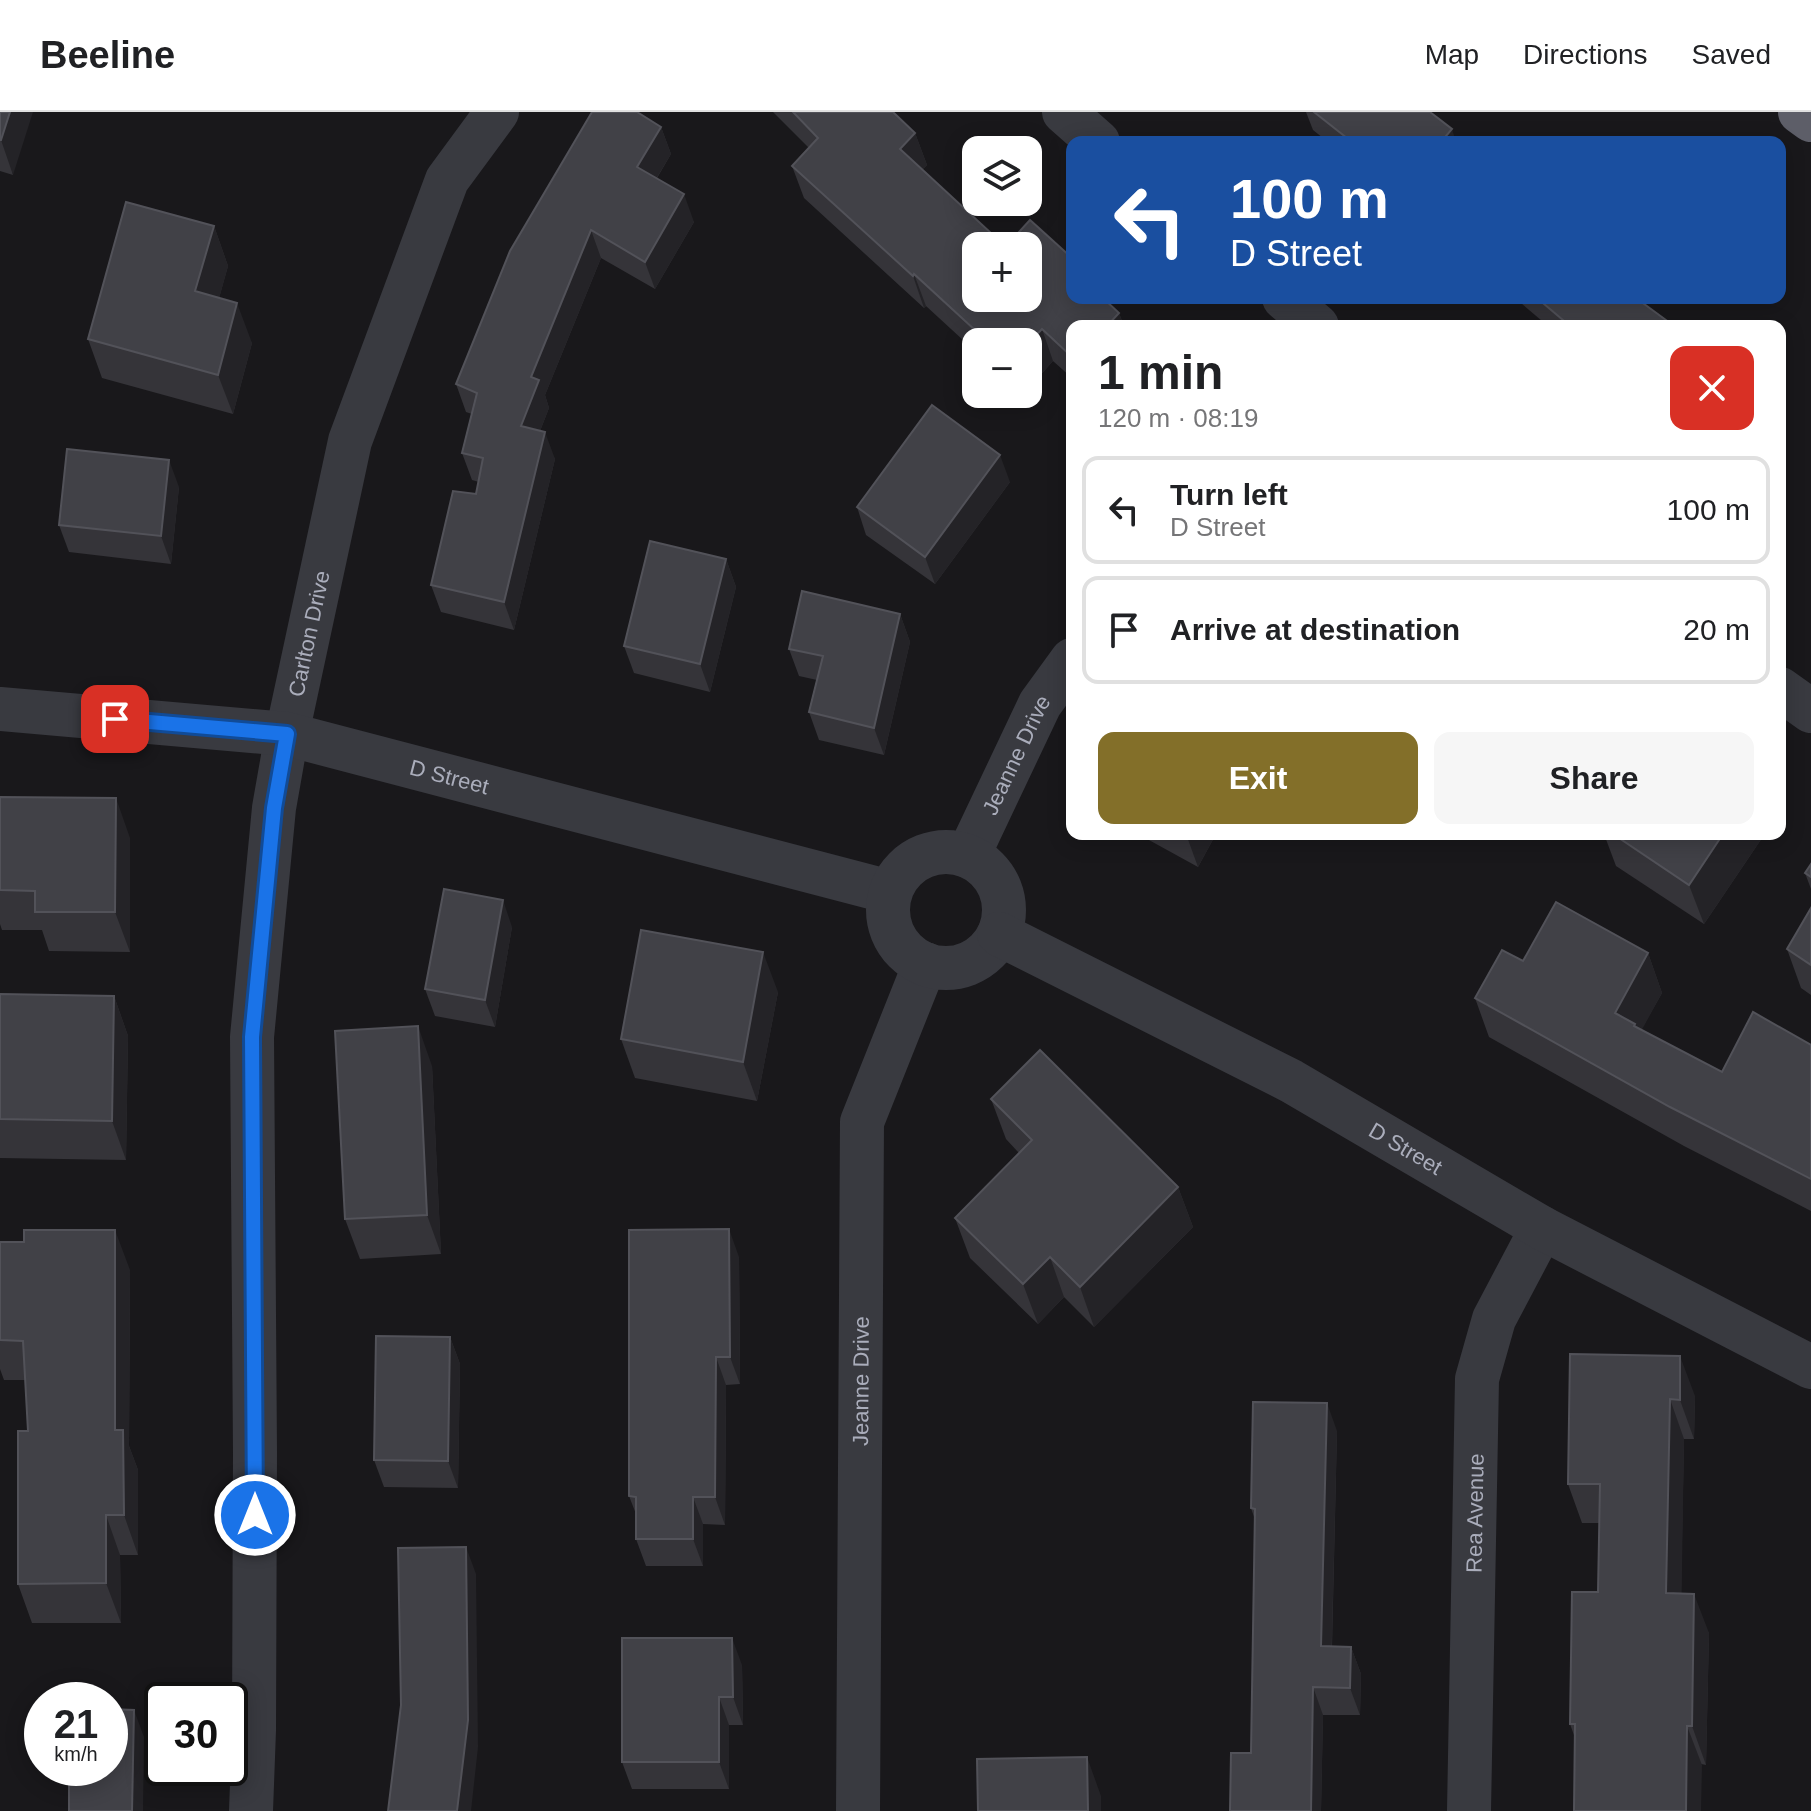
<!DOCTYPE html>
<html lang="en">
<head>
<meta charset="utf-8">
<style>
  :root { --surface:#fff; --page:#f6f6f6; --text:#202124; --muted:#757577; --line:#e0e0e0; --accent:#836f29 }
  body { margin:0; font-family:Helvetica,sans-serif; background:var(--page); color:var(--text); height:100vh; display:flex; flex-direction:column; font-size:30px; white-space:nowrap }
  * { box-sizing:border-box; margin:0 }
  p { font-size:26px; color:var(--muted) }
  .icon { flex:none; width:44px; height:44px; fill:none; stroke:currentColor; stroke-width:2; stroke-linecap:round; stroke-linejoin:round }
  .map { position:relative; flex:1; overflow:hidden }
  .drawer { position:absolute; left:1066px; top:208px; width:720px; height:520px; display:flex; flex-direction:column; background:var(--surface); border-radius:16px; box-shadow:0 4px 20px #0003 }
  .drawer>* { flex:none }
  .hud { position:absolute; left:1066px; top:24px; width:720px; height:168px; border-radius:16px; box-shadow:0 4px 20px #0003; background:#1a4fa0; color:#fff; overflow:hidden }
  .fabs { position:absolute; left:962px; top:24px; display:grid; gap:16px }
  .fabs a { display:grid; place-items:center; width:80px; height:80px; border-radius:16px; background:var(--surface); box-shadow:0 4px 20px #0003; font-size:40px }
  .speed { position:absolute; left:24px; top:1570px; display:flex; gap:16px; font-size:40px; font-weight:700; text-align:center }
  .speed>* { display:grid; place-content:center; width:104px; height:104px; border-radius:50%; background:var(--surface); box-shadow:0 4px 20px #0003; line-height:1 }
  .speed small { font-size:20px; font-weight:400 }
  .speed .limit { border:4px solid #111; border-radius:12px; background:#fff; color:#111 }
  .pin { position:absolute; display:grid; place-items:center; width:68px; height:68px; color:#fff; margin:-34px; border-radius:16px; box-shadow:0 4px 12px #0006 }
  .me { position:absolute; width:88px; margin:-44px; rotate:0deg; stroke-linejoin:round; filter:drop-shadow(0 0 6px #0008) }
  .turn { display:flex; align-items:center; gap:28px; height:168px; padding:0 32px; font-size:36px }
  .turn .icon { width:104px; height:104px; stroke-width:2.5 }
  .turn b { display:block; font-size:56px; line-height:68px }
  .round { display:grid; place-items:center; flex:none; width:84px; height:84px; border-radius:16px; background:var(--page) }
  .headline { display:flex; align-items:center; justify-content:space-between; height:136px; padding:0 32px }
  h1 { font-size:48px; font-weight:800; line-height:60px }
  .cta { display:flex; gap:16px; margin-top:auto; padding:16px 32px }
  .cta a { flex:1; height:92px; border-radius:16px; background:var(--accent); color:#fff; font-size:32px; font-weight:800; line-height:92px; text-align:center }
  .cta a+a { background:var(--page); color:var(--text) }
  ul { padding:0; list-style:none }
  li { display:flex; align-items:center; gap:24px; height:108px; margin:0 16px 12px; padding:0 16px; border:4px solid var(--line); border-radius:16px }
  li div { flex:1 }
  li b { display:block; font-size:30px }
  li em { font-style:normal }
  header { display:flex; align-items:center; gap:48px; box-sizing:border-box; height:112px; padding:0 40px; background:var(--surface); border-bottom:2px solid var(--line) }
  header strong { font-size:38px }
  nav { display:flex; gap:44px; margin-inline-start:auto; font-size:28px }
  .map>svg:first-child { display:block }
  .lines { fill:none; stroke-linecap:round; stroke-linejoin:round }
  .minor { stroke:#393a40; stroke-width:44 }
  .tertiary { stroke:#393a40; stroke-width:44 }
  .trunk { stroke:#5d5e68; stroke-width:44 }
  .wall { fill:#353439 }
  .shaded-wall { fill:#242327 }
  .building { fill:#414147; stroke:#525259; stroke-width:2 }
  .route-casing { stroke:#114b97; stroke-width:20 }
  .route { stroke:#1a73e8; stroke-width:14 }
  .labels { text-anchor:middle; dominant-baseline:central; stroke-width:8; stroke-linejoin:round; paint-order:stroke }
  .street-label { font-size:22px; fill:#aaadbb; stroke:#141316 }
</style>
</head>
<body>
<header>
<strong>Beeline</strong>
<nav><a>Map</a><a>Directions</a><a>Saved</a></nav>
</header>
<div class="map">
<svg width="1811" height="1699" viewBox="0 0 1811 1699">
  <rect width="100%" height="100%" fill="#19181b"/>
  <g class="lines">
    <!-- minor -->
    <g class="minor">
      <path d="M 1064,0 L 1098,30"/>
      <path d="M 1284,186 L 1317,214"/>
      <path d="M 1780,577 L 1811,599"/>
      <path id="s1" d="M 968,744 L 1040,592 L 1072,548"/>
      <path id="s2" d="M 251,1699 L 254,1618 L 255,1341 L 252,925 L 274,696 L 287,622 L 350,329 L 447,68 L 497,0"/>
      <path id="s3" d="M 858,1699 L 862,1010 L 925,852"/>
      <path id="s4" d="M 1469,1699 L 1477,1267 L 1494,1207 L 1542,1116"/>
    </g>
    <!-- tertiary -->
    <g class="tertiary">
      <path id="s5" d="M 0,597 L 287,622 L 890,780"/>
      <circle cx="946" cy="798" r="58"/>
      <path id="s6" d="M 999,822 L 1291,969 L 1542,1116 L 1811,1255"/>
    </g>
    <!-- trunk -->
    <path class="trunk" d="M 1800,0 L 1811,8"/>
  </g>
  <!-- wall -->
  <g class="wall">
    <path d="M 0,0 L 13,63 L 0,59 Z"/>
    <path d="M 773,0 L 893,0 L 915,21 L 927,53 L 922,58 L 1005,134 L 1072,186 L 1119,201 L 1124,214 L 1072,214 L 1072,266 L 1053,249 L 1028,277 L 1028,230 L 976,230 L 976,240 L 926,194 L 924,196 L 804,86 L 792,54 L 809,36 Z"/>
    <path d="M 1306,0 L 1430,0 L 1456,30 L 1328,30 L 1313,18 Z"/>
    <path d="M 661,15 L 671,42 L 657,66 L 694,110 L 655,177 L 601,146 L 545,283 L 549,296 L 540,319 L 555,347 L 514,518 L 441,500 L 431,473 L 476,382 L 479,370 L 472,368 L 462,341 L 472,302 L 466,300 L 456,272 Z"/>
    <path d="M 214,114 L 228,154 L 219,186 L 252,231 L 233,302 L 102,266 L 88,227 Z"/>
    <path d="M 1515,186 L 1636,186 L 1674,214 L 1548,214 Z"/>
    <path d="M 1010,370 L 935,472 L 866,423 L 857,395 Z"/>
    <path d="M 179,375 L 171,452 L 69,440 L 59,413 Z"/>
    <path d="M 726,447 L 736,475 L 710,580 L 634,561 L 624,534 Z"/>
    <path d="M 900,502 L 910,530 L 884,643 L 819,628 L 809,600 L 817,568 L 799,564 L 789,537 Z"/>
    <path d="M 0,685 L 130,726 L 130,840 L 49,839 L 42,818 L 2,818 L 0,812 Z"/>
    <path d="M 1138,722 L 1216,722 L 1198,755 Z"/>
    <path d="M 1604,722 L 1763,722 L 1764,723 L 1704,812 L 1616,754 Z"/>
    <path d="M 1811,752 L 1811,777 L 1805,761 Z"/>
    <path d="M 1811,796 L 1811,883 L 1801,876 L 1787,837 Z"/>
    <path d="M 512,815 L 495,915 L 435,904 L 425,877 Z"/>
    <path d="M 1648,841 L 1662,881 L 1641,918 L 1722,960 L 1811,933 L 1811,1099 L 1684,1034 L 1489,925 L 1475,886 L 1523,849 Z"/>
    <path d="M 778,880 L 757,989 L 635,966 L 621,927 Z"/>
    <path d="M 0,882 L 114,884 L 128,924 L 126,1048 L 0,1046 Z"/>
    <path d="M 432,954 L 441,1142 L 360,1147 L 345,1107 Z"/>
    <path d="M 991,987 L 1178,1075 L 1193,1115 L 1094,1215 L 1064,1185 L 1038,1212 L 970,1146 L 955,1106 L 1019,1041 L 1006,1027 Z"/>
    <path d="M 0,1130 L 130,1158 L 129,1334 L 138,1358 L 138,1443 L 120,1443 L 121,1511 L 32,1511 L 18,1472 L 28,1319 L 25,1268 L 4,1268 L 0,1257 Z"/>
    <path d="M 739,1145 L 740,1272 L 726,1273 L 725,1413 L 703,1412 L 703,1454 L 646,1454 L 636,1427 L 636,1402 L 629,1384 Z"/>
    <path d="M 450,1225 L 460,1252 L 458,1376 L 384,1375 L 374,1348 Z"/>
    <path d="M 1570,1242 L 1695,1284 L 1694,1327 L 1684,1327 L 1681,1482 L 1709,1521 L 1706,1653 L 1575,1626 L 1570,1612 L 1598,1480 L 1599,1411 L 1582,1411 L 1568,1372 Z"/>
    <path d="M 1337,1319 L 1332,1535 L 1351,1535 L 1361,1562 L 1360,1603 L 1323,1603 L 1321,1699 L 1230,1699 L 1251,1641 L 1255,1408 L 1251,1396 Z"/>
    <path d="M 742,1553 L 743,1613 L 729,1613 L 729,1677 L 632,1677 L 622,1650 Z"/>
  </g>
  <!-- shaded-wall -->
  <g class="shaded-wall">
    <path d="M 10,0 L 33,0 L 13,63 L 1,28 Z"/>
    <path d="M 661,15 L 671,42 L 647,82 L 637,55 Z"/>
    <path d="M 1452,17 L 1456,30 L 1448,30 L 1446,24 Z"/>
    <path d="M 915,21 L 927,53 L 911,69 L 900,37 Z"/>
    <path d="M 684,82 L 694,110 L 655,177 L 645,150 Z"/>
    <path d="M 214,114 L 228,154 L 210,219 L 195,179 Z"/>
    <path d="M 591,118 L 601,146 L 545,283 L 549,296 L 531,342 L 521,314 L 531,265 Z"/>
    <path d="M 914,162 L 926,194 L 924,196 L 913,164 Z"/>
    <path d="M 237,191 L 252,231 L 233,302 L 218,263 Z"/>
    <path d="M 1119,201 L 1124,214 L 1107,214 Z"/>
    <path d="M 1042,217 L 1053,249 L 1028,277 L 1028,232 Z"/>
    <path d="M 545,320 L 555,347 L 514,518 L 504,490 Z"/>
    <path d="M 1000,343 L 1010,370 L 935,472 L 925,445 Z"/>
    <path d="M 169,348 L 179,375 L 171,452 L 161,424 Z"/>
    <path d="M 726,447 L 736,475 L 710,580 L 700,552 Z"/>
    <path d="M 900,502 L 910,530 L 884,643 L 874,616 Z"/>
    <path d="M 116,686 L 130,726 L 130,840 L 115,800 Z"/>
    <path d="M 1186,722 L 1216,722 L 1198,755 Z"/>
    <path d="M 1723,722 L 1764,723 L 1704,812 L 1689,773 Z"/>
    <path d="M 503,788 L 512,815 L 495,915 L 485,888 Z"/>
    <path d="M 763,840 L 778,880 L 757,989 L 743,950 Z"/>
    <path d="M 1648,841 L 1662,881 L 1639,923 L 1615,901 Z"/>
    <path d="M 114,884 L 128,924 L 126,1048 L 112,1009 Z"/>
    <path d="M 418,914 L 432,954 L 441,1142 L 427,1103 Z"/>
    <path d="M 1178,1075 L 1193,1115 L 1094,1215 L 1080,1175 Z"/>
    <path d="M 729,1117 L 739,1145 L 740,1272 L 730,1245 Z"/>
    <path d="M 115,1118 L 130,1158 L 129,1334 L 138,1358 L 138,1443 L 124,1403 L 115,1318 Z"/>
    <path d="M 1050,1145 L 1064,1185 L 1038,1212 L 1023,1172 Z"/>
    <path d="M 450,1225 L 460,1252 L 458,1376 L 448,1349 Z"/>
    <path d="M 1680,1244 L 1695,1284 L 1694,1327 L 1680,1288 Z"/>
    <path d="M 716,1245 L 726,1273 L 725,1413 L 715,1385 Z"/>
    <path d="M 1670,1287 L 1684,1327 L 1681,1521 L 1666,1481 Z"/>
    <path d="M 1327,1291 L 1337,1319 L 1331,1562 L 1321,1534 Z"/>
    <path d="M 693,1385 L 703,1412 L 703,1454 L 693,1427 Z"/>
    <path d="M 106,1403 L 120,1443 L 121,1511 L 106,1471 Z"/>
    <path d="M 466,1435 L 476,1462 L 478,1635 L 471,1699 L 457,1699 Z"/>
    <path d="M 1694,1482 L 1709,1521 L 1706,1653 L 1692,1614 Z"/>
    <path d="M 732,1526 L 742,1553 L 743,1613 L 733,1585 Z"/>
    <path d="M 1351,1535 L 1361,1562 L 1360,1603 L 1350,1576 Z"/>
    <path d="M 1313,1575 L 1323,1603 L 1321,1699 L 1311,1699 Z"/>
    <path d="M 719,1585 L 729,1613 L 729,1677 L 719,1650 Z"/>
    <path d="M 134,1598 L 144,1625 L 143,1699 L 132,1699 Z"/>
    <path d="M 1687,1614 L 1702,1653 L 1701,1699 L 1686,1699 Z"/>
    <path d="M 1087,1645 L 1101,1684 L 1101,1699 L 1088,1699 Z"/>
  </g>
  <!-- building -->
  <g class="building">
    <path d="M 0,0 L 10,0 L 1,28 L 0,28 Z"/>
    <path d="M 592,0 L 637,0 L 661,15 L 637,55 L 684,82 L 645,150 L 591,118 L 531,265 L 539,268 L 521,314 L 545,320 L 504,490 L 431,473 L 453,379 L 476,382 L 483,346 L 462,341 L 477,281 L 456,272 L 510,139 Z"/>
    <path d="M 793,0 L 893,0 L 915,21 L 900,37 L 1005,134 L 976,134 L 976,186 L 1028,186 L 1028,134 L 1006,134 L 1030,108 L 1072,146 L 1072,186 L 1103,186 L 1119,201 L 1107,214 L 1072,214 L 1072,245 L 1042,217 L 1028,232 L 1028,230 L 988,230 L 914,162 L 913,164 L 792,54 L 818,26 Z"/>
    <path d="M 1314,0 L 1430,0 L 1452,17 L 1446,24 L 1452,30 L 1352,30 Z"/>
    <path d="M 126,90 L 214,114 L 195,179 L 237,191 L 218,263 L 88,227 Z"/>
    <path d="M 1537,186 L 1636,186 L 1674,214 L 1570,214 Z"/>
    <path d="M 932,293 L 1000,343 L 925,445 L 857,395 Z"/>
    <path d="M 67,337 L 169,348 L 161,424 L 59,413 Z"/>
    <path d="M 650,429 L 726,447 L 700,552 L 624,534 Z"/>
    <path d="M 802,479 L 900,502 L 874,616 L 809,600 L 823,544 L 789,537 Z"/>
    <path d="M 0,685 L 116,686 L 115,800 L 35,800 L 35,779 L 0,778 Z"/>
    <path d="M 1613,722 L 1723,722 L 1689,773 Z"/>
    <path d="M 1811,752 L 1811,765 L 1805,761 Z"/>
    <path d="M 444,777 L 503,788 L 485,888 L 425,877 Z"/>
    <path d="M 1556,790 L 1648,841 L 1615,901 L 1635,912 L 1634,914 L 1722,960 L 1753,900 L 1811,933 L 1811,1067 L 1670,995 L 1475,886 L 1502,838 L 1523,849 Z"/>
    <path d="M 1811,796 L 1811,853 L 1787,837 Z"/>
    <path d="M 641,818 L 763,840 L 743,950 L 621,927 Z"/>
    <path d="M 0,882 L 114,884 L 112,1009 L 0,1007 Z"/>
    <path d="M 418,914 L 427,1103 L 345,1107 L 335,919 Z"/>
    <path d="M 1040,938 L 1178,1075 L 1080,1175 L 1050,1145 L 1023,1172 L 955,1106 L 1032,1028 L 991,987 Z"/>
    <path d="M 729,1117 L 730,1245 L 716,1245 L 715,1385 L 693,1385 L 693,1427 L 636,1427 L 636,1385 L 629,1384 L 629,1118 Z"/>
    <path d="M 24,1118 L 115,1118 L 115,1318 L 123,1318 L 124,1403 L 106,1403 L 106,1471 L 18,1472 L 18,1319 L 28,1319 L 23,1229 L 0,1228 L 0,1130 L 24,1130 Z"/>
    <path d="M 376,1224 L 450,1225 L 448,1349 L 374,1348 Z"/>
    <path d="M 1570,1242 L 1680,1244 L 1680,1288 L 1670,1287 L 1666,1481 L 1694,1482 L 1692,1614 L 1687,1614 L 1686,1699 L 1574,1699 L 1575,1612 L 1570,1612 L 1572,1480 L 1598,1480 L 1600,1372 L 1568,1372 Z"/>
    <path d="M 1253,1290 L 1327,1291 L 1321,1534 L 1351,1535 L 1350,1576 L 1313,1575 L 1311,1699 L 1230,1699 L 1231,1641 L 1251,1641 L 1255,1397 L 1251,1396 Z"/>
    <path d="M 466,1435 L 468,1608 L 457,1699 L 388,1699 L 401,1593 L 398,1436 Z"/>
    <path d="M 622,1526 L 732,1526 L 733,1585 L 719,1585 L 719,1650 L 622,1650 Z"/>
    <path d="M 110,1597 L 134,1598 L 132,1699 L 69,1699 L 69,1656 L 110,1656 Z"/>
    <path d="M 1087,1645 L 1088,1699 L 978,1699 L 977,1647 Z"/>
  </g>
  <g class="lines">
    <defs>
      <path id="route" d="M 115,607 L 287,622 L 274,696 L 252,925 L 255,1403"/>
    </defs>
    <!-- route casing -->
    <use href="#route" class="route-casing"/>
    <!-- route -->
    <use href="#route" class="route"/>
  </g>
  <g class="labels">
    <!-- street labels -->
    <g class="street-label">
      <text stroke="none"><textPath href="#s2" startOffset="1182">Carlton Drive</textPath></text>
      <text stroke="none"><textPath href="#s1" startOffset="112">Jeanne Drive</textPath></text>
      <text stroke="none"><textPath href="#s5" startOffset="456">D Street</textPath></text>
      <text stroke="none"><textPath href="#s6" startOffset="460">D Street</textPath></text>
      <text stroke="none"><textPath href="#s3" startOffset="430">Jeanne Drive</textPath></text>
      <text stroke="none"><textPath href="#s4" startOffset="298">Rea Avenue</textPath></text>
    </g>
  </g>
</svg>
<div class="fabs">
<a><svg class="icon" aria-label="layers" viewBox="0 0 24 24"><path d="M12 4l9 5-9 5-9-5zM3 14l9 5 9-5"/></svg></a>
<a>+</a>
<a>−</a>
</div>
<div class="speed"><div>21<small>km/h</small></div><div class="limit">30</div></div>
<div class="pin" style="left:115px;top:607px;background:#d93025"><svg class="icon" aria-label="arrive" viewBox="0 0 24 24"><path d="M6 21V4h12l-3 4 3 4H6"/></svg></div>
<svg class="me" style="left:255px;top:1403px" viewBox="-20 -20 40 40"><circle r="17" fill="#1a73e8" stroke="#fff" stroke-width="3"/><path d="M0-11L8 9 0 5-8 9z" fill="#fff"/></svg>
<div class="hud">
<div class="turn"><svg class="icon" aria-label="left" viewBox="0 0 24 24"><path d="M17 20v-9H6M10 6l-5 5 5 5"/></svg><div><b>100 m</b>D Street</div></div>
</div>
<section class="drawer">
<div class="headline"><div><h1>1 min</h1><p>120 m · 08:19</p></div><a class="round" style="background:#d93025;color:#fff"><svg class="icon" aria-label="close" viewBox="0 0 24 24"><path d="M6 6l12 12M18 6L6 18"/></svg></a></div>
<ul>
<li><svg class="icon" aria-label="left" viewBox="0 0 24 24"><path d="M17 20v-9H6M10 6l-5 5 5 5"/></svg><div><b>Turn left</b><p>D Street</p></div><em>100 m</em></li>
<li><svg class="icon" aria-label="arrive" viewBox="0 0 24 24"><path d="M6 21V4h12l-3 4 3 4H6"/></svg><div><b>Arrive at destination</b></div><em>20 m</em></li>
</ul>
<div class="cta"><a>Exit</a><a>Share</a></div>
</section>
</div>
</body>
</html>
